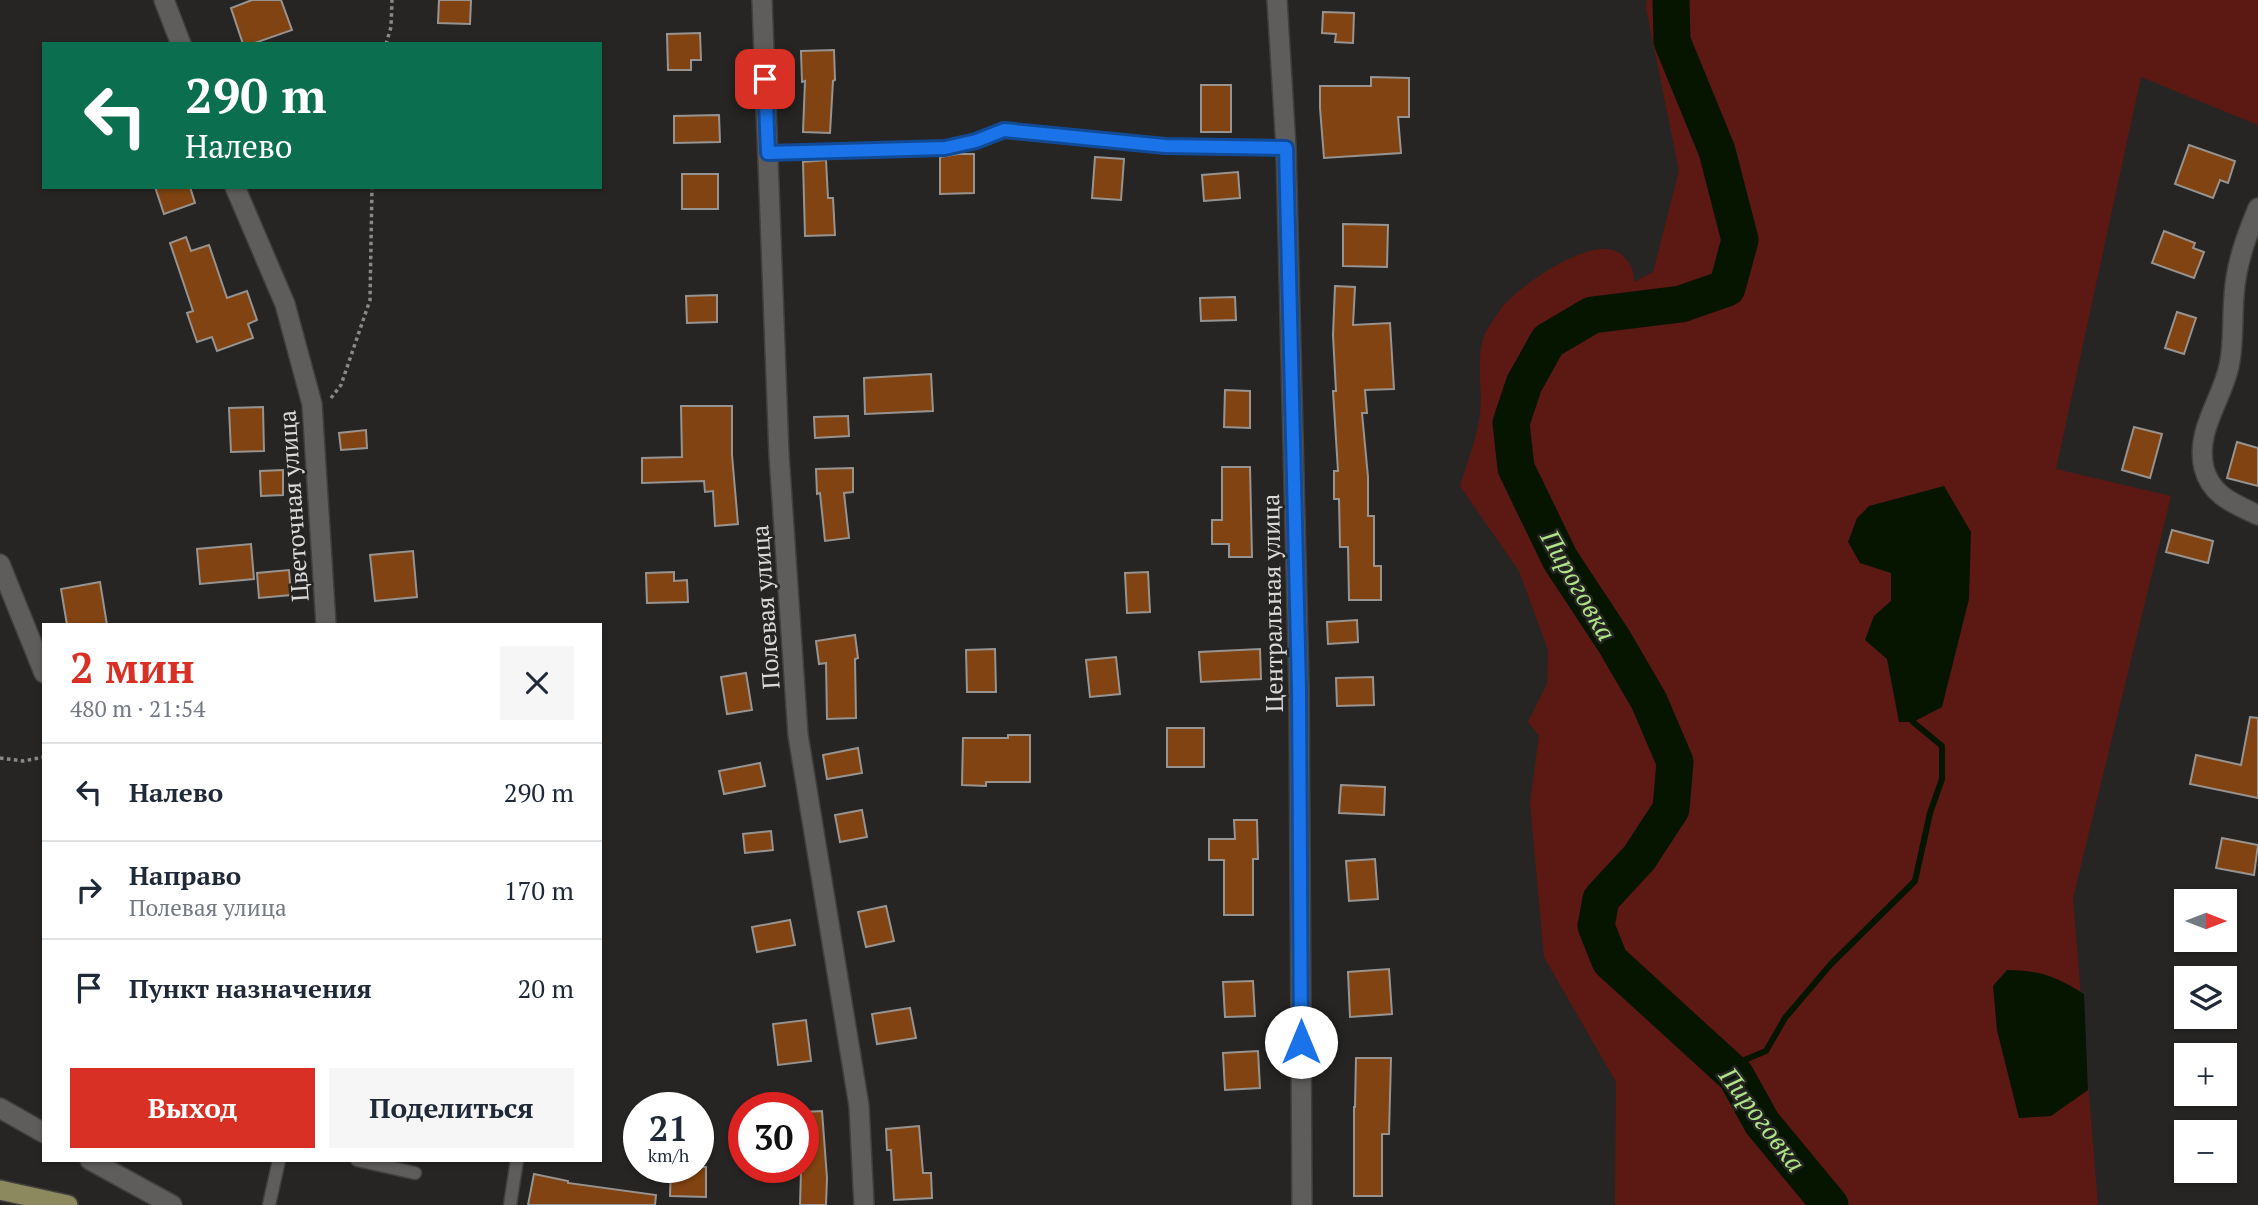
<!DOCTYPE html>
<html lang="ru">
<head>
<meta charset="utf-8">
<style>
  :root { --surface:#fff; --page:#f6f6f7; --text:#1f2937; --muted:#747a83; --line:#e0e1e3; --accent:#d93025 }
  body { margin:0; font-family:"PT Serif",serif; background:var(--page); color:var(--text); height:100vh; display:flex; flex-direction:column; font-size:26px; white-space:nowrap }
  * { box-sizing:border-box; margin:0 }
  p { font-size:23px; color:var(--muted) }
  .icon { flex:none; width:38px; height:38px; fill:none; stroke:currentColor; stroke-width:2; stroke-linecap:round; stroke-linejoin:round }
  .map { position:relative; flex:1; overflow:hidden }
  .drawer { position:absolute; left:42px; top:623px; width:560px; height:539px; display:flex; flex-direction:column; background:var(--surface); border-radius:0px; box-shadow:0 2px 5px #0004 }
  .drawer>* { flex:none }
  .hud { position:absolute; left:42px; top:42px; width:560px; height:147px; border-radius:0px; box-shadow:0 2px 5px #0004; background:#0b6e4f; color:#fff; overflow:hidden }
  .needle { width:46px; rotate:90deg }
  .buttons { position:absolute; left:2174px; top:889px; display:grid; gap:14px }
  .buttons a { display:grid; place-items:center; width:63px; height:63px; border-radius:0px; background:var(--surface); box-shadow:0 2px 5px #0004; font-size:35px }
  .speed { position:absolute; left:623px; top:1092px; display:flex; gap:14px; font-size:35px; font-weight:700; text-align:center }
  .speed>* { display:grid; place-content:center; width:91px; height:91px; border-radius:50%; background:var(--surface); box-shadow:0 2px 5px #0004; line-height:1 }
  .speed small { font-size:18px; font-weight:400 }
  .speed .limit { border:10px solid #d22; background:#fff; color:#111 }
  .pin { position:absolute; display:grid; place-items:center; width:60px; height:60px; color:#fff; margin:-30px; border-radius:14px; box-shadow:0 4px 10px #0006 }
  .me { position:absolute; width:77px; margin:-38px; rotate:0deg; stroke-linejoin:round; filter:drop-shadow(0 0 5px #0008) }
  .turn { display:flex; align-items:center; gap:24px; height:147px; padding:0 28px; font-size:32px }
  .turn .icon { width:91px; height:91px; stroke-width:2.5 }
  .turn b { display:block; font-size:49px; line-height:60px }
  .round { display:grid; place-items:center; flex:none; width:74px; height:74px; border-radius:0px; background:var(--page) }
  .summary { display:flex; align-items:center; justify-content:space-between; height:119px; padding:0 28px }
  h1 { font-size:42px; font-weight:600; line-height:52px; color:var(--accent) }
  .button { display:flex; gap:14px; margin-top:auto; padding:14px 28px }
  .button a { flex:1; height:80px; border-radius:0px; background:var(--accent); color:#fff; font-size:28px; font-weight:600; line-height:80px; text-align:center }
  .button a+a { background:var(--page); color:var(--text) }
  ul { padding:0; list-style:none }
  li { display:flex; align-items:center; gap:21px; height:98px; padding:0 28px; border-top:2px solid var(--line) }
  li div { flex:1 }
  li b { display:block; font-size:26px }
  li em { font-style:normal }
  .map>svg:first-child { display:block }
  .green { fill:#5c1813 }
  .water { fill:#051500 }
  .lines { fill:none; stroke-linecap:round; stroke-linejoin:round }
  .stream { stroke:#051500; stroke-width:6 }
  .river { stroke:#051500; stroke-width:37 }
  .building { fill:#804311; stroke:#979391; stroke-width:2 }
  .service-casing { stroke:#41403e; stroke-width:15 }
  .minor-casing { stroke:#41403e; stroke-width:22 }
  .secondary-casing { stroke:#41403e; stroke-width:22 }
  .primary-casing { stroke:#41403e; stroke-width:22 }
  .path { stroke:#8a8987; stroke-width:3.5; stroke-dasharray:3.5 3.5; stroke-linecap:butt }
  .service { stroke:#5f5d5b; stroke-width:12 }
  .minor { stroke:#5f5d5b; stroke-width:19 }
  .secondary { stroke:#5f5d5b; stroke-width:19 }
  .primary { stroke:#8b895d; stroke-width:19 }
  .route-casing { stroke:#114b97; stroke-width:18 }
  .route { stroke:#1a73e8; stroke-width:12 }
  .labels { text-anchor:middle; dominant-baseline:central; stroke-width:5; stroke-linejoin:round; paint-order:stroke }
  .street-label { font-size:24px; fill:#dbdad9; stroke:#272523 }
  .water-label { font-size:26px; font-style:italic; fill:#aee488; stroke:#272523 }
</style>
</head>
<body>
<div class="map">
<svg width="2258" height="1205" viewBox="0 0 2258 1205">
  <rect width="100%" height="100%" fill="#272523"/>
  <!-- green -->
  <path class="green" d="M 1647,0 L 2258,0 L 2258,125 L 2141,77 L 2056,469 L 2171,496 L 2073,898 L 2098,1205 L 1615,1205 L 1616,1082 L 1544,957 L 1530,803 L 1539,736 L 1528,722 L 1547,684 L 1548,650 L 1519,571 L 1460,486 C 1467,463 1477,438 1480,414 C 1483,387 1475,360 1485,334 C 1489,326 1497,315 1502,307 C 1521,285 1600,227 1625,258 C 1632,266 1634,271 1634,282 L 1653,272 L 1679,171 L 1646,8 Z"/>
  <!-- water -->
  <g class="water">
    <path d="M 1944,486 L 1971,532 L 1969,599 L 1942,707 L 1913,722 L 1899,722 L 1887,659 L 1865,640 L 1874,616 L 1891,601 L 1891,573 L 1860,563 L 1848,542 L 1857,518 L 1869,506 Z"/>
    <path d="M 2007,970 C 2040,970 2057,977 2084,994 L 2088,1090 L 2051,1116 L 2019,1118 L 1997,1030 L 1993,986 Z"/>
  </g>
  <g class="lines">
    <!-- stream -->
    <path class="stream" d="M 1736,1076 L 1742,1061 L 1766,1051 L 1785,1018 L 1831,964 L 1915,881 L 1930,813 L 1942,779 L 1942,746 L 1913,722"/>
    <!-- river -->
    <path class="river" d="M 1671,0 L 1672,41 L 1717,151 L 1740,240 L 1727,288 L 1681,304 L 1592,315 L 1548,341 L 1524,384 L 1511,423 L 1516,468 L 1560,559 L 1614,641 L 1649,701 L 1675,762 L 1671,809 L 1639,858 L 1601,899 L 1596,926 L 1610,961 L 1736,1076 L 1762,1123 L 1830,1205"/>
  </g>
  <!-- building -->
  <g class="building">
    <path d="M 252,0 L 281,0 L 292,30 L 252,44 L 243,44 L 231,8 Z"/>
    <path d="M 439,0 L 471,0 L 470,24 L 438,23 Z"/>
    <path d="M 1323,12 L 1354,13 L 1353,43 L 1335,42 L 1336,34 L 1322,33 Z"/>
    <path d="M 700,33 L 701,60 L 691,60 L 691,70 L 668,70 L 667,34 Z"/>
    <path d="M 834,50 L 835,80 L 833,81 L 830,133 L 803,132 L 805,81 L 802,82 L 801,51 Z"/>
    <path d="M 1371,77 L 1409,78 L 1409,117 L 1398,117 L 1401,153 L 1324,158 L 1320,108 L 1320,86 L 1371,86 Z"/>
    <rect x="1201" y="85" width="30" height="47"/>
    <path d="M 719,115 L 720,142 L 674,143 L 674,116 Z"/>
    <path d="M 2189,145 L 2235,161 L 2228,183 L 2220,180 L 2213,198 L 2175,184 Z"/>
    <path d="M 958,154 L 974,154 L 974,193 L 940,194 L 940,157 Z"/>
    <path d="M 1095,157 L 1124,159 L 1121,200 L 1092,198 Z"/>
    <path d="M 826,160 L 828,198 L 833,198 L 835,235 L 805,236 L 803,162 Z"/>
    <path d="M 1238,172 L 1240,198 L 1204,201 L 1202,175 Z"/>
    <rect x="682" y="174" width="36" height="35"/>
    <path d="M 155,187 L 190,187 L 195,203 L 164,214 Z"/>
    <path d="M 1343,224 L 1388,225 L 1387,267 L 1343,266 Z"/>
    <path d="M 2164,231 L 2195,243 L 2193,248 L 2204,252 L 2194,278 L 2152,263 Z"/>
    <path d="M 186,237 L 191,251 L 209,245 L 227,298 L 247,291 L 257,320 L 248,324 L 253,338 L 217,351 L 212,337 L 197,342 L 187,313 L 193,311 L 170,243 Z"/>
    <path d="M 1335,286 L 1355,287 L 1353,325 L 1390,323 L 1394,389 L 1365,390 L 1367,413 L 1362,413 L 1368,477 L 1368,516 L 1374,516 L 1374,566 L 1381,566 L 1381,600 L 1349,600 L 1348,547 L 1340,547 L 1339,499 L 1334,499 L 1334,471 L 1338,471 L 1333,391 L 1336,391 L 1333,335 Z"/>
    <path d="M 717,295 L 717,322 L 687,323 L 686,296 Z"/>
    <path d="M 1235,297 L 1236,320 L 1201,321 L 1200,298 Z"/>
    <path d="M 2177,312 L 2196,318 L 2184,354 L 2165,348 Z"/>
    <path d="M 931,374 L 933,411 L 865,414 L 864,378 Z"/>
    <path d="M 1225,390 L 1250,391 L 1250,428 L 1224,427 Z"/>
    <path d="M 681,406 L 732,406 L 732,455 L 738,524 L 715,526 L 713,491 L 705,492 L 704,481 L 642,483 L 642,458 L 682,457 Z"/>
    <path d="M 263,407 L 264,451 L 231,452 L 229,408 Z"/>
    <path d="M 848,416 L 849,436 L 815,438 L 814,417 Z"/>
    <path d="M 2134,427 L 2162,434 L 2150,478 L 2122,470 Z"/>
    <path d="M 366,430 L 367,448 L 341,450 L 339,433 Z"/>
    <path d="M 2237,442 L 2258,448 L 2258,486 L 2227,478 Z"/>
    <path d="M 1222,467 L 1250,467 L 1252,557 L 1229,557 L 1229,544 L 1212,544 L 1212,520 L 1222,520 Z"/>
    <path d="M 853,468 L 853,492 L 844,493 L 849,538 L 825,541 L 820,493 L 817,494 L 816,469 Z"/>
    <path d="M 283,470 L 283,495 L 261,496 L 260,471 Z"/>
    <path d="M 2172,530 L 2213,541 L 2208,563 L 2166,552 Z"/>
    <path d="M 251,544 L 254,579 L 200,584 L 197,549 Z"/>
    <path d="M 413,551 L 417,597 L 375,601 L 370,555 Z"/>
    <path d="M 289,570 L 291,595 L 259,598 L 257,573 Z"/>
    <path d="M 674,572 L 674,581 L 687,580 L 688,602 L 647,603 L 646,573 Z"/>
    <path d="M 1148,572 L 1150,612 L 1127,613 L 1125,573 Z"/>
    <path d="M 100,582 L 107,625 L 67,625 L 61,589 Z"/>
    <path d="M 1357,620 L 1358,642 L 1328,644 L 1327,622 Z"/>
    <path d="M 855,635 L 858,658 L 855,659 L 856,718 L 827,719 L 826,663 L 819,664 L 816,641 Z"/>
    <path d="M 995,649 L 996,692 L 967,692 L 966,650 Z"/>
    <path d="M 1260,649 L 1261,679 L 1201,682 L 1199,652 Z"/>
    <path d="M 1116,657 L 1120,694 L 1090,697 L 1086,660 Z"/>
    <path d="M 746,673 L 752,710 L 727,714 L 721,677 Z"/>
    <path d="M 1373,677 L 1374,705 L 1337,706 L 1336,678 Z"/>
    <path d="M 2250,717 L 2258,718 L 2258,798 L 2190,784 L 2196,755 L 2241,765 Z"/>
    <rect x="1167" y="728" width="37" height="39"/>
    <path d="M 1008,735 L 1030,735 L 1030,782 L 986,782 L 986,786 L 962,785 L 963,738 L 1008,738 Z"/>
    <path d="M 858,748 L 862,773 L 827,779 L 823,755 Z"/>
    <path d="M 760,763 L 765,786 L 724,794 L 719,771 Z"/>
    <path d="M 1341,785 L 1385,787 L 1384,815 L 1339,813 Z"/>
    <path d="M 862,810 L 867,837 L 840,842 L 835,815 Z"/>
    <path d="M 1234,820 L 1257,820 L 1258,859 L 1253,859 L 1253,915 L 1224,915 L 1224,860 L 1209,860 L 1209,839 L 1235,839 Z"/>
    <path d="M 771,831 L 773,850 L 745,853 L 743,834 Z"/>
    <path d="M 2222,838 L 2258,845 L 2254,875 L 2216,868 Z"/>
    <path d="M 1375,859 L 1378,899 L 1349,901 L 1346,861 Z"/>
    <path d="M 886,906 L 894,941 L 866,947 L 858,912 Z"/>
    <path d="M 790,920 L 795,945 L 757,952 L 752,927 Z"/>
    <path d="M 1389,969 L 1392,1014 L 1350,1017 L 1348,972 Z"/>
    <path d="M 1253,981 L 1255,1016 L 1225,1017 L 1223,982 Z"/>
    <path d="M 910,1008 L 916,1038 L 877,1044 L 872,1014 Z"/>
    <path d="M 806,1020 L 811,1061 L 778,1065 L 773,1024 Z"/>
    <path d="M 1258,1051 L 1260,1088 L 1225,1090 L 1223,1053 Z"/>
    <path d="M 1356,1058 L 1391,1058 L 1389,1134 L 1382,1134 L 1382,1196 L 1354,1196 L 1354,1107 L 1355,1107 Z"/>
    <path d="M 822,1111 L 827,1178 L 826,1205 L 800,1205 L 801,1171 L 803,1171 L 803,1112 Z"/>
    <path d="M 919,1126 L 923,1173 L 931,1173 L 932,1198 L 894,1200 L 891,1150 L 887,1150 L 886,1129 Z"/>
    <path d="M 671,1167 L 706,1167 L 706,1197 L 670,1196 Z"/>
    <path d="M 534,1174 L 568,1181 L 568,1183 L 656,1195 L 655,1205 L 528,1205 Z"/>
  </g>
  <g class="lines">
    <defs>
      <g id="service">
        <path d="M 768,153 L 945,148 L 976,141 L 1004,130 L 1165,146 L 1286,148"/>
        <path d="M 357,1160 L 415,1173"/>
        <path d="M 269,1205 L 279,1160"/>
        <path d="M 510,1205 L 517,1160"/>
      </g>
      <g id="minor">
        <path d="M 164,0 L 181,44"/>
        <path d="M 762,0 L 779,455 L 798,735 L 859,1106 L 864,1205"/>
        <path d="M 1277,0 L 1286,148 L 1299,688 L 1302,1205"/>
        <path d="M 235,187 L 285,304 L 312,404 L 326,625"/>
        <path d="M 2258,208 C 2246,237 2236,264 2234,296 C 2232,318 2234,344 2229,366 C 2222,400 2195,431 2204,468 C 2211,496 2235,504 2258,515"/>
        <path d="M 0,564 L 44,673"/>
      </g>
      <g id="secondary">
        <path d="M 0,1108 L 44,1133"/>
        <path d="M 90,1160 L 172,1205"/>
      </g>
      <path id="primary" d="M 0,1190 L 68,1205"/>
    </defs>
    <!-- service casing -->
    <use href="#service" class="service-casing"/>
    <!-- minor casing -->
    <use href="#minor" class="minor-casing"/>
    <!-- secondary casing -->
    <use href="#secondary" class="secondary-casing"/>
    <!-- primary casing -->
    <use href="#primary" class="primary-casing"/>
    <!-- path -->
    <g class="path">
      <path d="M 386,44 L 391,27 L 392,0"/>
      <path d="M 331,398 L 341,385 L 370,300 L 372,187"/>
      <path d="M 0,758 L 23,761 L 44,757"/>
    </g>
    <!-- service -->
    <use href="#service" class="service"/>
    <!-- minor -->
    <use href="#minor" class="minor"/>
    <!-- secondary -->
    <use href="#secondary" class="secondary"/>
    <!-- primary -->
    <use href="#primary" class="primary"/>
  </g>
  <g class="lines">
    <defs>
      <path id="route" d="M 765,79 L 768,153 L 945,148 L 976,141 L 1004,130 L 1165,146 L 1286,148 L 1299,688 L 1301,1042"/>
    </defs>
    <!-- route casing -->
    <use href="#route" class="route-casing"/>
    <!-- route -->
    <use href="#route" class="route"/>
  </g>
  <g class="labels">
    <!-- street labels -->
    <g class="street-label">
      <text transform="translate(293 506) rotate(-94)">Цветочная улица</text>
      <text transform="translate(1272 603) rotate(-91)">Центральная улица</text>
      <text transform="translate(765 607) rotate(-94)">Полевая улица</text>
    </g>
    <!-- water labels -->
    <g class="water-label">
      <text transform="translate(1579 585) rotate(60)">Пироговка</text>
      <text transform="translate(1763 1119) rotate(53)">Пироговка</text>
    </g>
  </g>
</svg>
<div class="buttons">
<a><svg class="needle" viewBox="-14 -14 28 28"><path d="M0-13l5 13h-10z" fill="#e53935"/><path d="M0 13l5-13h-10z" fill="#747a83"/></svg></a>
<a><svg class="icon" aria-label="layers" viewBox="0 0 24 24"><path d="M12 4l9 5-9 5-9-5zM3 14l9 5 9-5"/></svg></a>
<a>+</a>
<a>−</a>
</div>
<div class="speed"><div>21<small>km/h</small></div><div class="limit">30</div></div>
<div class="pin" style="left:765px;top:79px;background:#d93025"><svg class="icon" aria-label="arrive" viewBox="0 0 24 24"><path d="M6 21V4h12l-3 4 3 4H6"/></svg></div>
<svg class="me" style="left:1301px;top:1042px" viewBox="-20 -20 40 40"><circle r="19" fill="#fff"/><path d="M0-13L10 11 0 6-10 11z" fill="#1a73e8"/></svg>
<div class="hud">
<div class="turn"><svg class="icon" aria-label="left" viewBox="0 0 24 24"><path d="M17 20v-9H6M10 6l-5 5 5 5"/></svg><div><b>290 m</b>Налево</div></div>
</div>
<section class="drawer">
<div class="summary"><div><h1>2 мин</h1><p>480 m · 21:54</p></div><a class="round"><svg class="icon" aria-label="close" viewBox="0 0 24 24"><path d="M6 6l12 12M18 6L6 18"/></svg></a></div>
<ul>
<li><svg class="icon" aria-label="left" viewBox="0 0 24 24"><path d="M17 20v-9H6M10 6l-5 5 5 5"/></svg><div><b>Налево</b></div><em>290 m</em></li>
<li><svg class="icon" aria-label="right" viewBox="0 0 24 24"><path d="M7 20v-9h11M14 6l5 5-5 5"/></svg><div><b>Направо</b><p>Полевая улица</p></div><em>170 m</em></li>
<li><svg class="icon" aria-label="arrive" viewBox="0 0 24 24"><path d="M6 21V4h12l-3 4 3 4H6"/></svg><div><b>Пункт назначения</b></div><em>20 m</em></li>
</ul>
<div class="button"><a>Выход</a><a>Поделиться</a></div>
</section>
</div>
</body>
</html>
